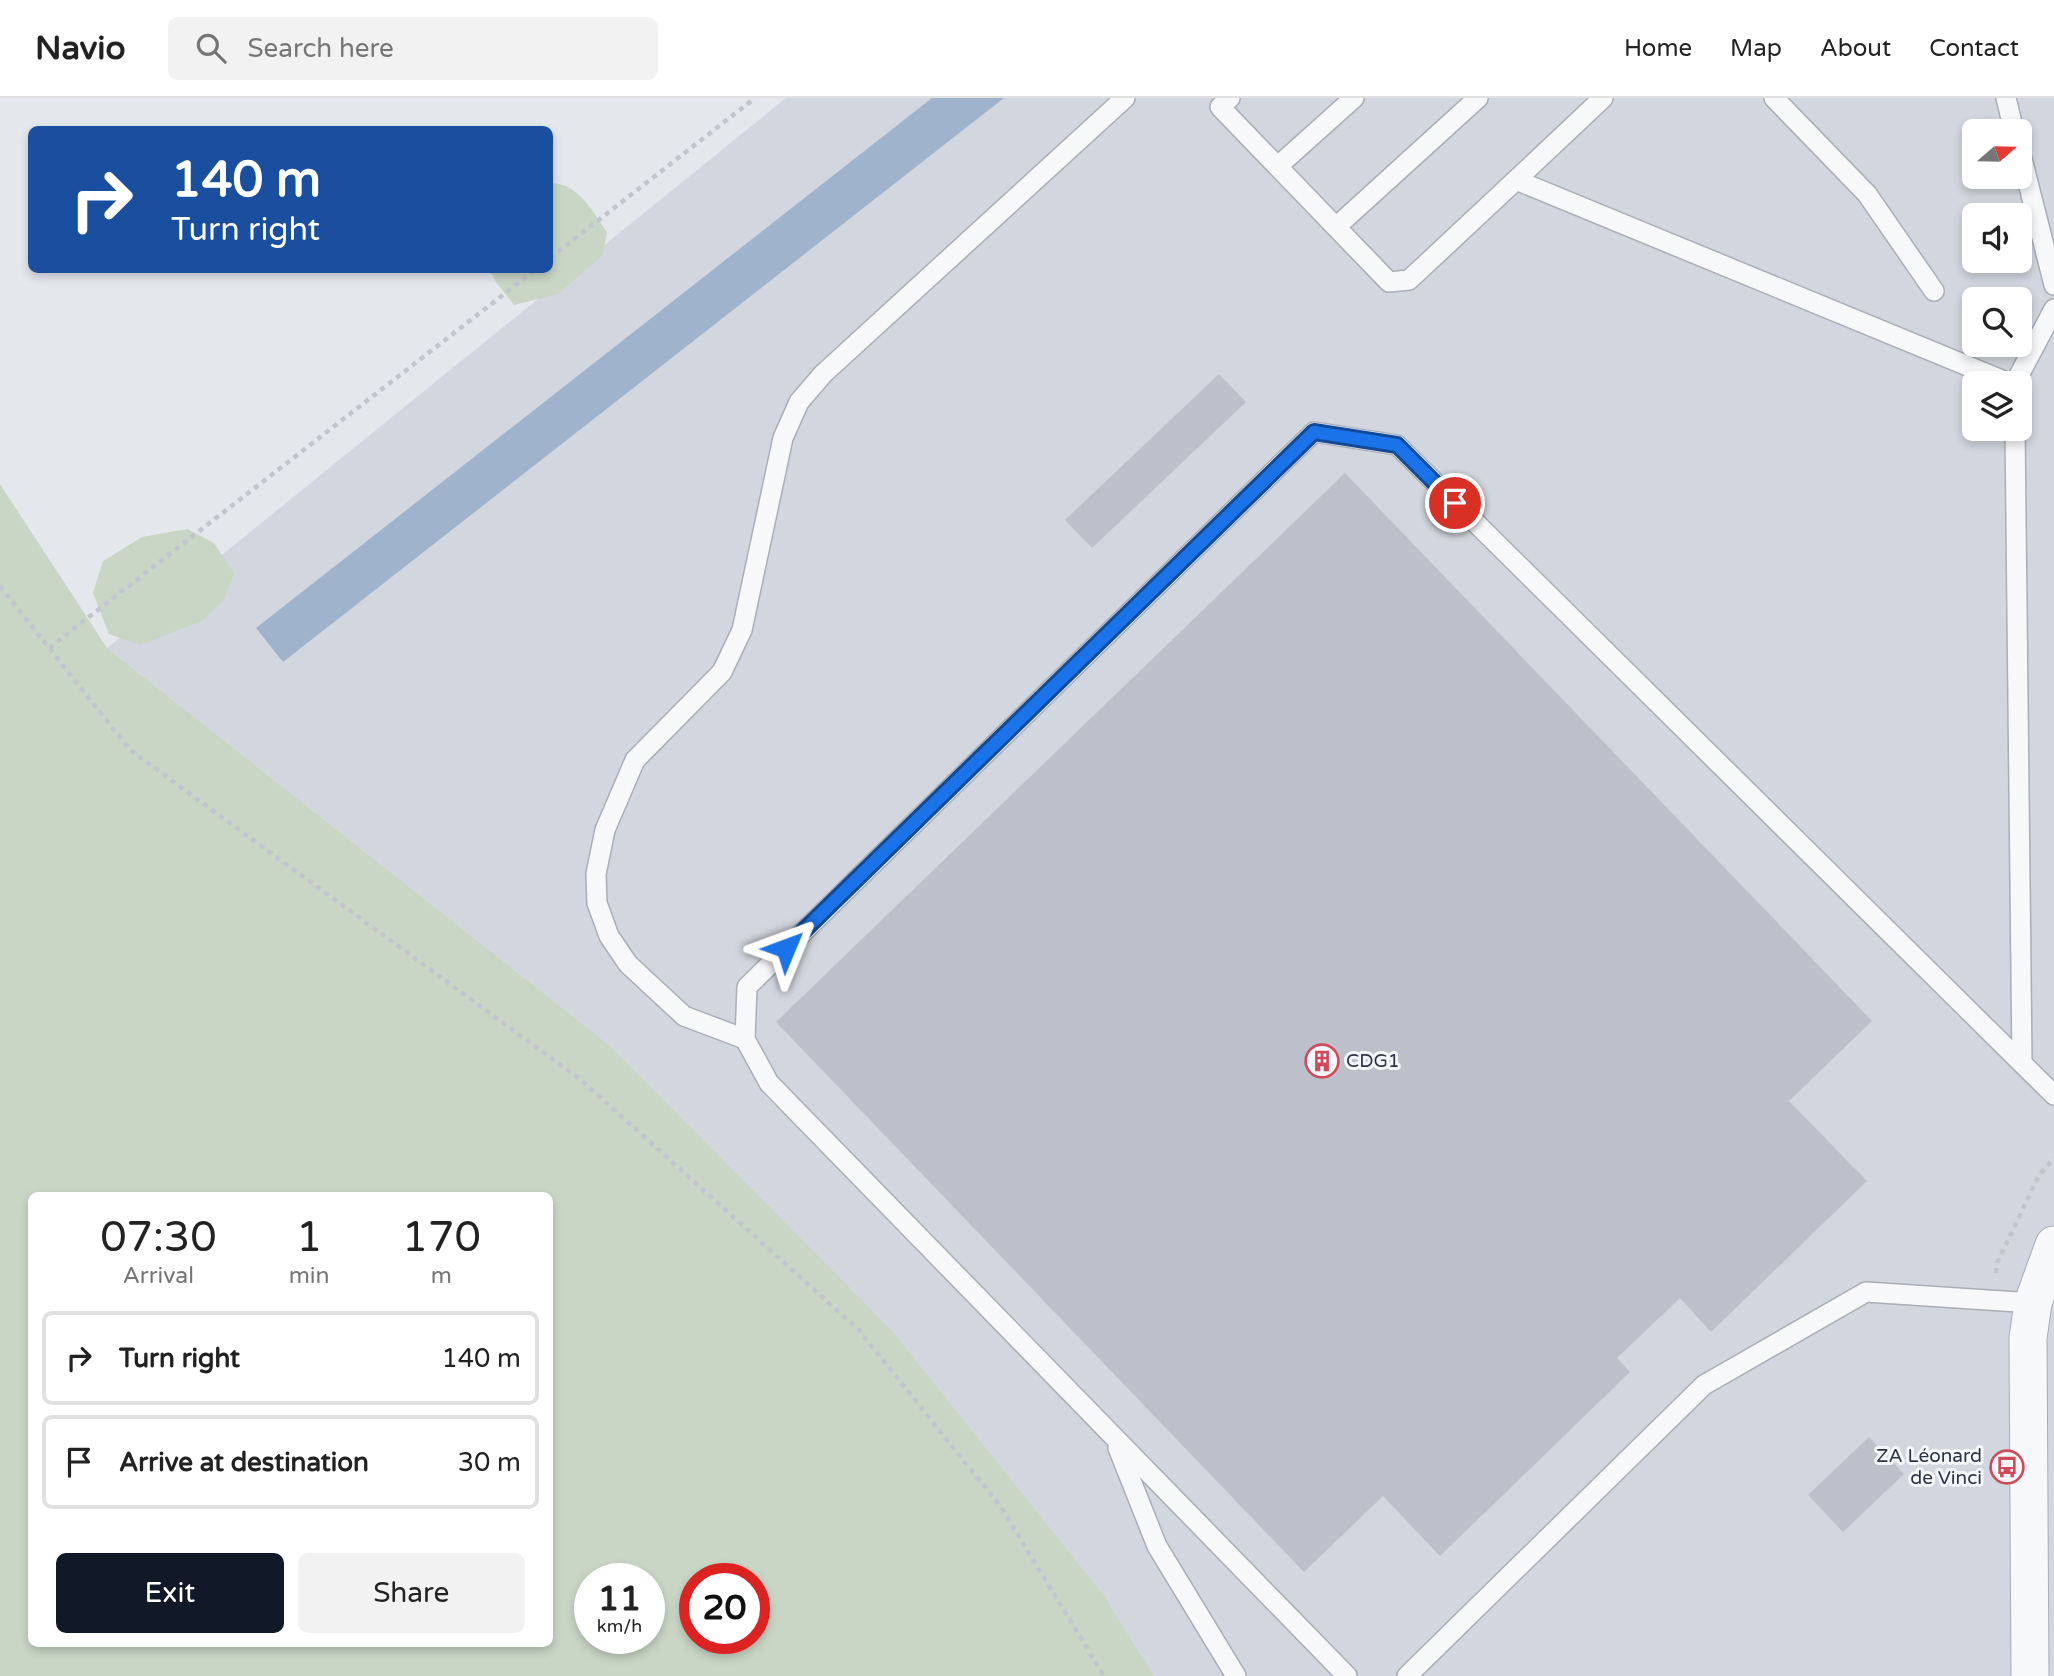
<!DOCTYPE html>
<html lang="en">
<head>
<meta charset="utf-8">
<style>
  :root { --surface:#fff; --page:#f2f2f2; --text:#222; --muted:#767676; --line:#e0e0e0; --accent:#111827 }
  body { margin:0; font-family:"Varela Round",sans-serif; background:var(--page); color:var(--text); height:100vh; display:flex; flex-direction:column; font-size:26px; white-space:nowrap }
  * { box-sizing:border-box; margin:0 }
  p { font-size:23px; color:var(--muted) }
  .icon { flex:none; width:38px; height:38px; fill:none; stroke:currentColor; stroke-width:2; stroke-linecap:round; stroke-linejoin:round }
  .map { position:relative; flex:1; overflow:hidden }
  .sheet { position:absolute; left:28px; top:1094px; width:525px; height:455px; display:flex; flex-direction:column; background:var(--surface); border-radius:10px; box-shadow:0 4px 10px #0003 }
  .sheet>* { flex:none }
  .guide { position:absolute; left:28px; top:28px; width:525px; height:147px; border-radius:10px; box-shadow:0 4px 10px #0003; background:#1a4fa0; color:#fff; overflow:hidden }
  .needle { width:46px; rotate:70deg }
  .tools { position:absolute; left:1962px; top:21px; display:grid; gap:14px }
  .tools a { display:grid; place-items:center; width:70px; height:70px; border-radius:10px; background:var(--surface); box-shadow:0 4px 10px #0003; font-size:35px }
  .speed { position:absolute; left:574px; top:1465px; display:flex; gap:14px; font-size:35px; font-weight:700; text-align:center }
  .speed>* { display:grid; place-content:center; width:91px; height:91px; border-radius:50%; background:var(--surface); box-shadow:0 4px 10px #0003; line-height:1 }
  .speed small { font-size:18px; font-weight:400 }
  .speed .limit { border:10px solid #d22; background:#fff; color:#111 }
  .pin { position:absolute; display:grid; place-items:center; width:60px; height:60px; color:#fff; margin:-30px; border:4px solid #fff; border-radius:50%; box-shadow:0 2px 7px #0007 }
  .me { position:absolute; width:77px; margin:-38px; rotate:46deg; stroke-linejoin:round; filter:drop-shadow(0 0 5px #0008) }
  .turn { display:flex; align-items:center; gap:24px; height:147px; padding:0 28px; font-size:32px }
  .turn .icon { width:91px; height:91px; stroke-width:2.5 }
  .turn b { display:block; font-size:49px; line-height:60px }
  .eta { display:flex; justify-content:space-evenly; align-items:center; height:119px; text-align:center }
  .eta b { font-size:42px; font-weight:600; line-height:49px }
  .primary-button { display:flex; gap:14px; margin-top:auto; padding:14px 28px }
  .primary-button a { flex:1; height:80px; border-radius:10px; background:var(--accent); color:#fff; font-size:28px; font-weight:600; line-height:80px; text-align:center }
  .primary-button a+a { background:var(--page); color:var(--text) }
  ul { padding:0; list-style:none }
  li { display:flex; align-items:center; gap:21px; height:94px; margin:0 14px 10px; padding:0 14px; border:4px solid var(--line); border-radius:10px }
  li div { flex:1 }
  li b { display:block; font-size:26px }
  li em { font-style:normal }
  header { display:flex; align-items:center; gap:42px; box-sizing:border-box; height:98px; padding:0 35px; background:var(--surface); border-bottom:2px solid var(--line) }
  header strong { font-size:33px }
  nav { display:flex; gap:38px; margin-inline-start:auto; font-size:24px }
  .search { width:490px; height:63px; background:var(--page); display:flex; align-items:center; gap:18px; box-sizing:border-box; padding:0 24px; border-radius:10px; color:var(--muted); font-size:26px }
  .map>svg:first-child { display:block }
  .built { fill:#d2d6de; fill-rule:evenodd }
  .green { fill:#c9d6c5; fill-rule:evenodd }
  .water { fill:#9fb4cc }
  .building { fill:#bbc0ca }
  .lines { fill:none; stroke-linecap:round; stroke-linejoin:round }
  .lane-casing { stroke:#a9aeb7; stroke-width:22 }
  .street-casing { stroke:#a9aeb7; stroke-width:39 }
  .path { stroke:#c2c5cb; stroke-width:4.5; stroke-dasharray:5 5; stroke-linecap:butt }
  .lane { stroke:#f7f8fa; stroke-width:19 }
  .street { stroke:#f7f8fa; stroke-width:37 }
  .route-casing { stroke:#114b97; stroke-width:18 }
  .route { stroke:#1a73e8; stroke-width:12 }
  .labels { text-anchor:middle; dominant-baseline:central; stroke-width:6; stroke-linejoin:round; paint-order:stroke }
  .poi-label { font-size:19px; fill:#2b3445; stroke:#f4f6f9; text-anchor:start }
</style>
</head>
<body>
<header>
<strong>Navio</strong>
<div class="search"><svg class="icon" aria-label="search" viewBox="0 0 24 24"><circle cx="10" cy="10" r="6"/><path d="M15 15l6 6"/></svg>Search here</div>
<nav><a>Home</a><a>Map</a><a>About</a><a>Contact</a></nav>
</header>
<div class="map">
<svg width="2054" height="1578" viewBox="0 0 2054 1578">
  <rect width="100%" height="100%" fill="#e4e7ec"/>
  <!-- built -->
  <path class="built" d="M 786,0 L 2054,0 L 2054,1578 L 1154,1578 L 1103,1496 L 891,1231 L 608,946 L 107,550 ZM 1974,33 L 2020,33 L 2020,79 L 1974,79 ZM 1974,117 L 2020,117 L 2020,163 L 1974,163 ZM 1974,201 L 2020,201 L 2020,247 L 1974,247 ZM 1974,285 L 2020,285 L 2020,331 L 1974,331 Z"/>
  <!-- green -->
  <g class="green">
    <path d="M 550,85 C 579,85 592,113 607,134 L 603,157 L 558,196 L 514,207 L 496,184 L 490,172 L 550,172 Z"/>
    <path d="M 0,386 L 107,550 L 608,946 L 891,1231 L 1103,1496 L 1154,1578 L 0,1578 ZM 32,1097 L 550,1097 L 550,1545 L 32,1545 ZM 590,1480 L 649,1480 L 649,1540 L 590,1540 ZM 695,1480 L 754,1480 L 754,1540 L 695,1540 Z"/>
    <path d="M 187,431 L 214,445 L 234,475 L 224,502 L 202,523 L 140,547 L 109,536 L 93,495 L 103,463 L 142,439 Z"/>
  </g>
  <!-- water -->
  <path class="water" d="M 932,0 L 1004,0 L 283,564 L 256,530 Z"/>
  <!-- building -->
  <g class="building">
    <path d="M 1219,276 L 1246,304 L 1092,450 L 1065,422 Z"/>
    <path d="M 1345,375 L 1872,923 L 1789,1003 L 1867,1083 L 1711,1234 L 1680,1200 L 1617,1260 L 1630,1274 L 1440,1458 L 1383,1398 L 1304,1474 L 776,924 Z"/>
    <path d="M 1869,1339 L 1904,1376 L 1843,1434 L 1808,1397 Z"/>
  </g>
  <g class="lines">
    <defs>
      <g id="lane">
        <path d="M 1230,0 L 1220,9 L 1389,184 L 1409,182 L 1516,82 L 2009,285"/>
        <path d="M 1774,0 L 1867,96 L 1934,193"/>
        <path d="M 2006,0 L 2014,33"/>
        <path d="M 2020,53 L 2054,187"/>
        <path d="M 1278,68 L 1354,0"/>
        <path d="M 1516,82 L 1603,0"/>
        <path d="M 1336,129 L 1478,0"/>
        <path d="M 2015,285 L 2054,211"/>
        <path d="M 2015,331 L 2022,965"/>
        <path d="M 745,941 L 684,918 L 628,866 L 609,838 L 597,805 L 596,776 L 605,732 L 635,662 L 722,574 L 742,532 L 783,340 L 799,304 L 823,276 L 1125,0"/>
        <path d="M 1118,1350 L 1157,1448 L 1236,1578"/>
        <path d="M 1347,1578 L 769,985 L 745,941 L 747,889 L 1314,334 L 1397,347 L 2054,997"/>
        <path d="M 1407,1578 L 1704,1287 L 1866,1194 L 2033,1205"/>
      </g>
      <path id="street" d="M 2030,1578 L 2028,1240 L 2033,1205 L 2054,1147"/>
    </defs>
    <!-- lane casing -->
    <use href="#lane" class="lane-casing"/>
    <!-- street casing -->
    <use href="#street" class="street-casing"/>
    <!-- path -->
    <g class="path">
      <path d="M 550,160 L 755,0"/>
      <path d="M 0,488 L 129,651 L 581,982 L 858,1231 L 1001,1409 L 1104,1578"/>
      <path d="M 49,550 L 535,172"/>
      <path d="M 1996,1175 L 1997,1165 L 2039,1077 L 2054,1060"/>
    </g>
    <!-- lane -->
    <use href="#lane" class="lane"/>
    <!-- street -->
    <use href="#street" class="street"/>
  </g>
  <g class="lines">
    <defs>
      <path id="route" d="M 786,850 L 1314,334 L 1397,347 L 1455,405"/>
    </defs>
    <!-- route casing -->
    <use href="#route" class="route-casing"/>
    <!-- route -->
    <use href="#route" class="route"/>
  </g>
  <!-- icons -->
  <defs>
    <symbol id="building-ring" viewBox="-11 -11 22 22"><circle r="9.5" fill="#f4f6f9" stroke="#d1495b" stroke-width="1.5"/><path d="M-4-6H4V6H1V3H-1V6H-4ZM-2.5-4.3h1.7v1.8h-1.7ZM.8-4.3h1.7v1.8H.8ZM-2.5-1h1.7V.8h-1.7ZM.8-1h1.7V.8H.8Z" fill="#d1495b"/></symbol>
    <symbol id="bus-ring" viewBox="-11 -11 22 22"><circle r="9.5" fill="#f4f6f9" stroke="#d1495b" stroke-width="1.5"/><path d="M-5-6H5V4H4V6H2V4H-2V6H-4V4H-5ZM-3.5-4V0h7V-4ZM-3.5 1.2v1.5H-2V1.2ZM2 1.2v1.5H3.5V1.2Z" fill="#d1495b"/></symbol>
  </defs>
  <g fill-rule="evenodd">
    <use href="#building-ring" x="1303" y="944" width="38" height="38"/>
    <use href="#bus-ring" x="1988" y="1350" width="38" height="38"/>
  </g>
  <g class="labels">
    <!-- poi labels -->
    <g class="poi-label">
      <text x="1346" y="963">CDG1</text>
      <text x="1982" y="1358" text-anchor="end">ZA Léonard<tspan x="1982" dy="22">de Vinci</tspan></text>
    </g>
  </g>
</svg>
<div class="tools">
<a><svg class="needle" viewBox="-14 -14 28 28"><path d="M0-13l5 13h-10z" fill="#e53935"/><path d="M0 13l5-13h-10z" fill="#767676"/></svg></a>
<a><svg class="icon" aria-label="sound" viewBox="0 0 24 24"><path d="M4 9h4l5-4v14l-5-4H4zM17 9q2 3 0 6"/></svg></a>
<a><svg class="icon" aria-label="search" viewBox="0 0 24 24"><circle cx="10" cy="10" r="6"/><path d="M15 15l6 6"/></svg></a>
<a><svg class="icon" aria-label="layers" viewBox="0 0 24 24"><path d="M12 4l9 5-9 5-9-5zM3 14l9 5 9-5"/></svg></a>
</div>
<div class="speed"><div>11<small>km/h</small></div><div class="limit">20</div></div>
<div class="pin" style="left:1455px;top:405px;background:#d93025"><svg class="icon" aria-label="arrive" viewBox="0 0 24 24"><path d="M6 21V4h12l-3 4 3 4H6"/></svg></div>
<svg class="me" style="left:786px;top:850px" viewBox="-20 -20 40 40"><path d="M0-17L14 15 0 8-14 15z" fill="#1a73e8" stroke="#fff" stroke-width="4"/></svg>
<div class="guide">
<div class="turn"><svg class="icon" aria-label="right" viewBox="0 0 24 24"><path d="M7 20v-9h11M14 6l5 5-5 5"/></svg><div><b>140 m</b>Turn right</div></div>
</div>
<section class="sheet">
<div class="eta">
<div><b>07:30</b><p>Arrival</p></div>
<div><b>1</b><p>min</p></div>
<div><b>170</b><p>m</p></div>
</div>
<ul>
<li><svg class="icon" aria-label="right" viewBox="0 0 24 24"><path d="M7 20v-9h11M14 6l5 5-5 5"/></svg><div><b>Turn right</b></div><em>140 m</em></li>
<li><svg class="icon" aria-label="arrive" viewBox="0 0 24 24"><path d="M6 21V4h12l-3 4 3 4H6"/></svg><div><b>Arrive at destination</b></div><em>30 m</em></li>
</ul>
<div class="primary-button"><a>Exit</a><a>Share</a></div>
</section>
</div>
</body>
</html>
